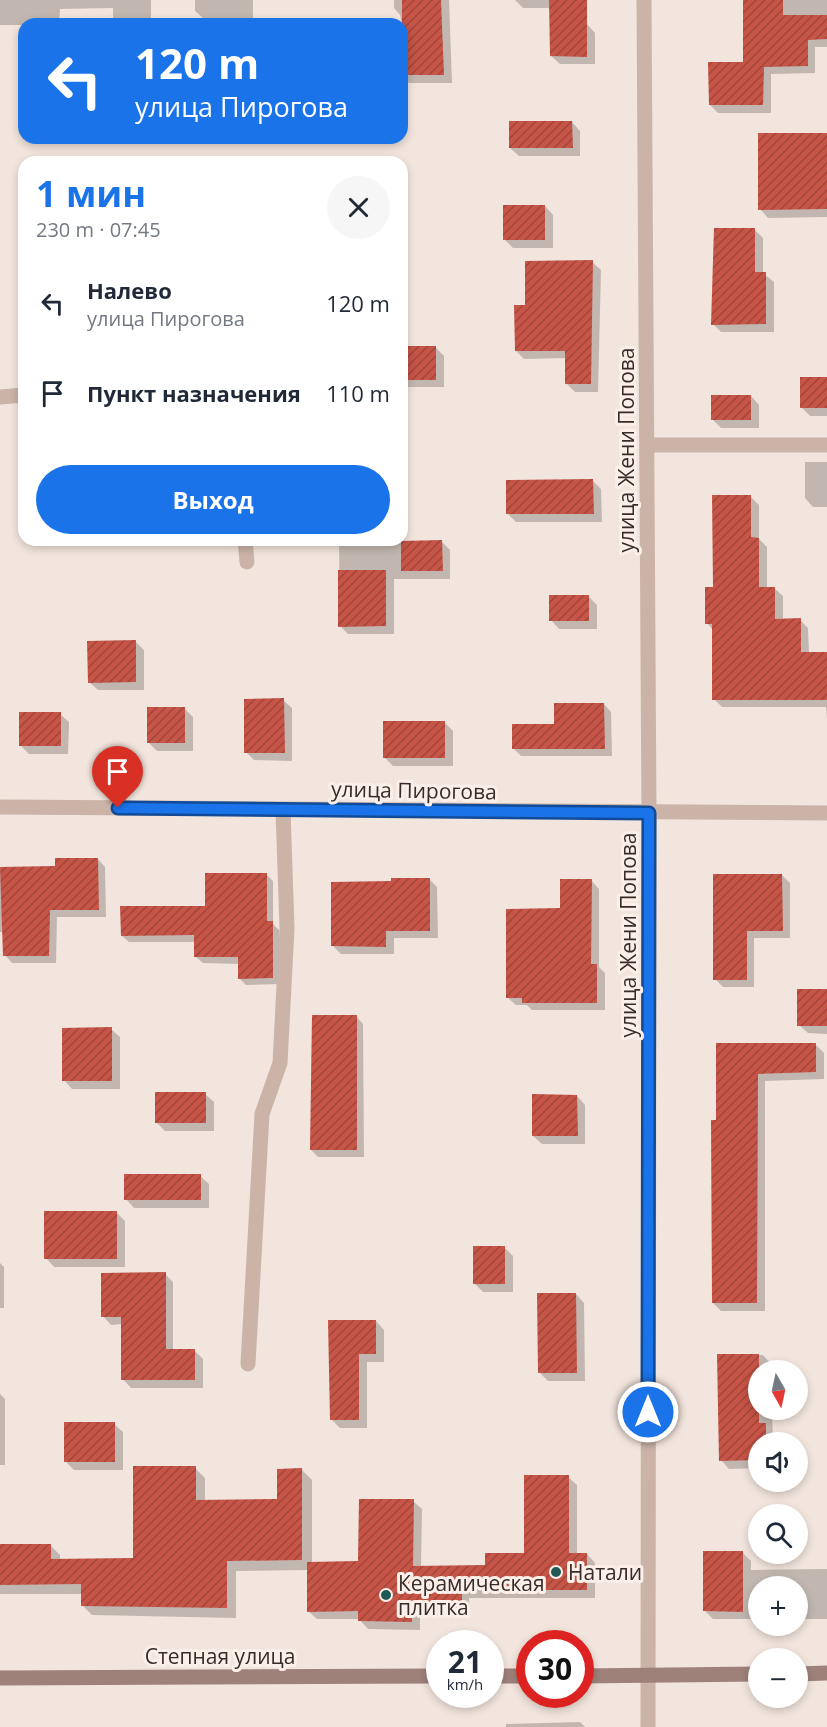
<!DOCTYPE html>
<html lang="ru">
<head>
<meta charset="utf-8">
<style>
  :root { --surface:#fff; --page:#f6f6f7; --text:#1f2937; --muted:#747a83; --accent:#1a73e8 }
  body { margin:0; font-family:"Open Sans",sans-serif; background:var(--page); color:var(--text); height:100vh; display:flex; flex-direction:column; font-size:22px; white-space:nowrap }
  * { box-sizing:border-box; margin:0 }
  p { font-size:20px; color:var(--muted) }
  .icon { flex:none; width:33px; height:33px; fill:none; stroke:currentColor; stroke-width:2; stroke-linecap:round; stroke-linejoin:round }
  .map { position:relative; flex:1; overflow:hidden }
  .panel { position:absolute; left:18px; top:156px; width:390px; height:390px; display:flex; flex-direction:column; background:var(--surface); border-radius:18px; box-shadow:0 3px 9px #0003 }
  .panel>* { flex:none }
  .hud { position:absolute; left:18px; top:18px; width:390px; height:126px; border-radius:18px; box-shadow:0 3px 9px #0003; background:#1a73e8; color:#fff; overflow:hidden }
  .needle { width:39px; rotate:171deg }
  .fabs { position:absolute; left:748px; top:1360px; display:grid; gap:12px }
  .fabs a { display:grid; place-items:center; width:60px; height:60px; border-radius:50%; background:var(--surface); box-shadow:0 3px 9px #0003; font-size:30px }
  .speed { position:absolute; left:426px; top:1630px; display:flex; gap:12px; font-size:30px; font-weight:700; text-align:center }
  .speed>* { display:grid; place-content:center; width:78px; height:78px; border-radius:50%; background:var(--surface); box-shadow:0 3px 9px #0003; line-height:1 }
  .speed small { font-size:15px; font-weight:400 }
  .speed .limit { border:9px solid #d22; background:#fff; color:#111 }
  .pin { position:absolute; display:grid; place-items:center; width:51px; height:51px; color:#fff; margin:-62px -26px; border-radius:50% 50% 50% 0; rotate:-45deg; box-shadow:0 0 6px #0007 }
  .pin .icon { rotate:45deg }
  .me { position:absolute; width:66px; margin:-33px; rotate:0deg; stroke-linejoin:round; filter:drop-shadow(0 0 4px #0008) }
  .turn { display:flex; align-items:center; gap:21px; height:126px; padding:0 18px; font-size:27px }
  .turn .icon { width:78px; height:78px; stroke-width:2.5 }
  .turn b { display:block; font-size:42px; line-height:51px }
  .round { display:grid; place-items:center; flex:none; width:63px; height:63px; border-radius:32px; background:var(--page) }
  .head { display:flex; align-items:center; justify-content:space-between; height:102px; padding:0 18px }
  h1 { font-size:36px; font-weight:700; line-height:45px; color:var(--accent) }
  .cta { display:flex; gap:12px; margin-top:auto; padding:12px 18px }
  .cta a { flex:1; height:69px; border-radius:36px; background:var(--accent); color:#fff; font-size:24px; font-weight:700; line-height:69px; text-align:center }
  ul { padding:0; list-style:none }
  li { display:flex; align-items:center; gap:18px; height:90px; padding:0 18px }
  li div { flex:1 }
  li b { display:block; font-size:22px }
  li em { font-style:normal }
  .map>svg:first-child { display:block }
  .shadow { fill:#0003 }
  .building { fill:url(#building-hatch) }
  .lines { fill:none; stroke-linecap:round; stroke-linejoin:round }
  .service { stroke:#cbb3a8; stroke-width:15 }
  .minor { stroke:#cbb3a8; stroke-width:15 }
  .secondary { stroke:#9e827a; stroke-width:15 }
  .route-casing { stroke:#114b97; stroke-width:15 }
  .route { stroke:#1a73e8; stroke-width:10 }
  .poi-dot { fill:#1e5955; stroke:#faf0e9; stroke-width:2 }
  .labels { text-anchor:middle; dominant-baseline:central; stroke-width:6; stroke-linejoin:round; paint-order:stroke }
  .street-label { font-size:21px; fill:#382b29; stroke:#faf0e9 }
  .poi-label { font-size:21px; fill:#382b29; stroke:#faf0e9; text-anchor:start }
</style>
</head>
<body>
<div class="map">
<svg width="827" height="1727" viewBox="0 0 827 1727">
  <defs>
    <pattern id="building-hatch" width="6" height="6" patternUnits="userSpaceOnUse" patternTransform="scale(1.5)"><rect width="6" height="6" fill="#c65447"/><path d="M-1 1l2-2M0 6l6-6M5 7l2-2" fill="none" stroke="#a2463b"/></pattern>
  </defs>
  <rect width="100%" height="100%" fill="#f2e5dd"/>
  <!-- shadow -->
  <g class="shadow">
    <path d="M 0,0 L 151,0 L 151,24 L 113,24 L 113,8 L 60,9 L 59,24 L 24,24 L 24,32 L 22,25 L 0,25 Z"/>
    <path d="M 195,0 L 253,0 L 253,18 L 345,18 L 351,24 L 255,24 L 255,19 L 204,19 L 195,11 Z"/>
    <path d="M 394,0 L 449,0 L 452,83 L 409,83 L 402,76 L 402,24 L 400,15 L 394,8 Z"/>
    <path d="M 515,0 L 561,0 L 561,8 L 523,8 Z"/>
    <path d="M 744,0 L 827,0 L 827,47 L 815,47 L 815,73 L 771,74 L 771,113 L 718,113 L 710,105 L 744,63 Z"/>
    <path d="M 587,24 L 595,33 L 595,64 L 560,64 L 551,56 Z"/>
    <path d="M 572,122 L 580,131 L 580,156 L 519,156 L 510,148 Z"/>
    <path d="M 827,134 L 827,217 L 768,218 L 760,209 Z"/>
    <path d="M 545,206 L 553,215 L 553,248 L 513,248 L 505,240 Z"/>
    <path d="M 754,229 L 763,238 L 763,273 L 774,282 L 774,332 L 721,332 L 713,324 Z"/>
    <path d="M 592,262 L 601,270 L 598,392 L 575,392 L 567,384 L 567,358 L 524,359 L 516,351 L 527,306 Z"/>
    <path d="M 402,347 L 435,347 L 444,356 L 444,387 L 402,387 Z"/>
    <path d="M 827,379 L 827,416 L 810,416 L 802,408 Z"/>
    <path d="M 751,396 L 759,405 L 759,428 L 721,428 L 712,419 Z"/>
    <path d="M 805,462 L 827,462 L 827,507 L 813,507 L 805,498 Z"/>
    <path d="M 593,481 L 601,489 L 602,522 L 516,522 L 507,513 Z"/>
    <path d="M 751,497 L 759,505 L 759,539 L 767,547 L 767,588 L 774,588 L 783,596 L 783,620 L 800,620 L 808,628 L 809,654 L 827,653 L 827,719 L 826,707 L 722,707 L 714,699 L 713,630 L 707,623 L 715,588 Z"/>
    <path d="M 309,540 L 391,540 L 391,542 L 442,542 L 450,550 L 450,579 L 394,579 L 394,634 L 348,634 L 340,626 L 339,540 Z"/>
    <path d="M 588,596 L 597,605 L 597,629 L 559,629 L 551,620 Z"/>
    <path d="M 136,642 L 144,650 L 144,690 L 98,690 L 89,682 Z"/>
    <path d="M 283,700 L 292,708 L 292,761 L 254,760 L 246,752 Z"/>
    <path d="M 604,704 L 611,712 L 612,756 L 521,756 L 513,748 Z"/>
    <path d="M 184,708 L 193,717 L 193,751 L 157,751 L 149,743 Z"/>
    <path d="M 60,714 L 69,722 L 68,754 L 29,754 L 21,746 Z"/>
    <path d="M 444,722 L 453,731 L 453,766 L 393,766 L 385,758 Z"/>
    <path d="M 98,859 L 105,867 L 106,917 L 57,917 L 56,963 L 12,963 L 5,955 L 4,932 L 0,932 L 0,868 L 56,868 Z"/>
    <path d="M 266,874 L 273,881 L 273,924 L 279,930 L 279,984 L 246,985 L 239,978 L 239,964 L 203,963 L 196,957 L 196,942 L 129,942 L 122,936 L 206,907 Z"/>
    <path d="M 782,875 L 790,883 L 790,938 L 754,938 L 754,987 L 723,987 L 715,979 Z"/>
    <path d="M 429,879 L 437,887 L 438,938 L 394,938 L 394,954 L 341,954 L 333,946 Z"/>
    <path d="M 591,880 L 599,889 L 599,967 L 605,973 L 605,1010 L 532,1010 L 527,1005 L 516,1005 L 507,997 L 562,910 Z"/>
    <path d="M 827,991 L 827,1034 L 808,1033 L 799,1025 Z"/>
    <path d="M 356,1016 L 363,1024 L 364,1157 L 318,1157 L 311,1150 Z"/>
    <path d="M 111,1029 L 120,1037 L 120,1089 L 72,1089 L 64,1080 Z"/>
    <path d="M 717,1044 L 816,1045 L 824,1053 L 824,1079 L 765,1081 L 765,1311 L 721,1311 L 713,1303 Z"/>
    <path d="M 205,1094 L 214,1102 L 214,1131 L 165,1131 L 157,1123 Z"/>
    <path d="M 577,1096 L 585,1105 L 585,1144 L 542,1144 L 533,1136 Z"/>
    <path d="M 200,1176 L 209,1184 L 209,1208 L 134,1208 L 126,1199 Z"/>
    <path d="M 116,1212 L 125,1221 L 125,1267 L 54,1267 L 46,1258 Z"/>
    <path d="M 505,1248 L 513,1256 L 513,1292 L 483,1292 L 475,1284 Z"/>
    <path d="M 0,1263 L 4,1267 L 4,1308 L 0,1308 Z"/>
    <path d="M 165,1274 L 173,1282 L 173,1350 L 194,1350 L 203,1359 L 203,1388 L 131,1388 L 123,1379 L 123,1324 L 111,1325 L 103,1316 Z"/>
    <path d="M 576,1294 L 584,1303 L 585,1381 L 548,1381 L 540,1373 Z"/>
    <path d="M 330,1321 L 376,1321 L 384,1330 L 384,1362 L 367,1362 L 367,1428 L 340,1428 L 332,1420 Z"/>
    <path d="M 718,1355 L 763,1355 L 771,1364 L 772,1371 L 759,1371 L 759,1410 L 772,1410 L 773,1443 L 759,1443 L 759,1468 L 729,1469 L 721,1460 Z"/>
    <path d="M 0,1394 L 5,1399 L 5,1465 L 0,1465 Z"/>
    <path d="M 114,1424 L 123,1432 L 123,1470 L 74,1470 L 65,1461 Z"/>
    <path d="M 195,1468 L 205,1478 L 205,1501 L 279,1501 L 302,1470 L 312,1480 L 312,1563 L 360,1563 L 413,1501 L 422,1509 L 421,1567 L 486,1566 L 526,1554 L 568,1477 L 577,1485 L 577,1554 L 587,1554 L 595,1563 L 595,1598 L 469,1598 L 470,1616 L 420,1616 L 420,1630 L 368,1629 L 359,1619 L 317,1619 L 308,1611 L 308,1570 L 236,1571 L 236,1618 L 92,1615 L 82,1605 L 82,1594 L 0,1594 L 0,1545 L 50,1545 L 60,1555 L 60,1560 L 135,1560 Z"/>
    <path d="M 742,1552 L 751,1561 L 751,1570 L 827,1569 L 827,1619 L 798,1619 L 798,1587 L 759,1587 L 759,1619 L 713,1619 L 705,1611 Z"/>
    <path d="M 580,1722 L 585,1727 L 506,1727 L 506,1724 Z"/>
  </g>
  <!-- building -->
  <g class="building">
    <path d="M 402,0 L 441,0 L 444,75 L 402,75 Z"/>
    <path d="M 549,0 L 587,0 L 587,57 L 550,56 Z"/>
    <path d="M 743,0 L 783,0 L 783,15 L 827,15 L 827,39 L 808,40 L 808,66 L 764,67 L 763,105 L 709,105 L 708,62 L 743,62 Z"/>
    <path d="M 509,121 L 572,121 L 573,148 L 509,148 Z"/>
    <path d="M 758,133 L 827,133 L 827,209 L 758,210 Z"/>
    <rect x="503" y="205" width="42" height="35"/>
    <path d="M 714,228 L 755,228 L 755,272 L 766,272 L 766,324 L 711,325 Z"/>
    <path d="M 593,260 L 591,384 L 565,384 L 565,351 L 515,351 L 514,305 L 525,305 L 525,261 Z"/>
    <rect x="402" y="346" width="34" height="34"/>
    <rect x="800" y="377" width="27" height="31"/>
    <rect x="711" y="395" width="40" height="25"/>
    <path d="M 593,479 L 594,514 L 506,514 L 506,480 Z"/>
    <path d="M 712,495 L 751,495 L 751,537 L 759,538 L 759,587 L 775,587 L 775,619 L 801,618 L 801,652 L 827,652 L 827,700 L 712,700 L 712,624 L 705,624 L 705,587 L 713,587 Z"/>
    <path d="M 442,540 L 443,571 L 401,571 L 401,541 Z"/>
    <path d="M 338,570 L 386,570 L 386,626 L 338,627 Z"/>
    <rect x="549" y="595" width="40" height="26"/>
    <path d="M 136,640 L 136,682 L 88,683 L 87,641 Z"/>
    <path d="M 284,698 L 285,753 L 244,753 L 244,699 Z"/>
    <path d="M 554,703 L 604,703 L 605,749 L 512,749 L 512,724 L 554,724 Z"/>
    <rect x="147" y="707" width="38" height="36"/>
    <rect x="19" y="712" width="42" height="34"/>
    <rect x="383" y="721" width="62" height="37"/>
    <path d="M 55,858 L 98,858 L 99,910 L 50,910 L 49,956 L 3,956 L 0,867 L 55,866 Z"/>
    <path d="M 205,873 L 267,873 L 267,921 L 273,921 L 273,978 L 238,979 L 238,957 L 194,957 L 194,935 L 121,936 L 120,906 L 205,906 Z"/>
    <path d="M 713,874 L 782,874 L 783,931 L 747,931 L 747,980 L 713,980 Z"/>
    <path d="M 391,878 L 430,878 L 430,931 L 386,931 L 386,947 L 331,946 L 331,882 L 391,881 Z"/>
    <path d="M 560,879 L 592,879 L 591,964 L 597,964 L 597,1003 L 522,1003 L 522,998 L 506,998 L 506,909 L 560,908 Z"/>
    <rect x="797" y="989" width="30" height="37"/>
    <path d="M 312,1015 L 357,1015 L 357,1150 L 310,1150 Z"/>
    <path d="M 112,1027 L 112,1081 L 62,1081 L 62,1028 Z"/>
    <path d="M 716,1043 L 816,1043 L 816,1072 L 758,1074 L 757,1303 L 712,1303 L 711,1120 L 716,1120 Z"/>
    <rect x="155" y="1092" width="51" height="31"/>
    <path d="M 532,1094 L 577,1095 L 578,1136 L 532,1136 Z"/>
    <rect x="124" y="1174" width="77" height="26"/>
    <rect x="44" y="1211" width="73" height="48"/>
    <rect x="473" y="1246" width="32" height="38"/>
    <path d="M 166,1272 L 166,1349 L 195,1349 L 195,1380 L 121,1380 L 121,1317 L 101,1317 L 101,1273 Z"/>
    <path d="M 537,1293 L 576,1293 L 577,1373 L 538,1373 Z"/>
    <path d="M 328,1320 L 376,1320 L 376,1354 L 359,1354 L 359,1420 L 330,1420 Z"/>
    <path d="M 717,1354 L 759,1354 L 759,1423 L 766,1423 L 766,1443 L 759,1443 L 759,1460 L 719,1461 Z"/>
    <rect x="64" y="1422" width="51" height="40"/>
    <path d="M 133,1466 L 196,1466 L 196,1500 L 277,1499 L 277,1469 L 302,1468 L 302,1560 L 227,1561 L 227,1608 L 81,1606 L 81,1584 L 0,1585 L 0,1544 L 51,1544 L 51,1559 L 133,1558 Z"/>
    <path d="M 524,1475 L 569,1475 L 569,1553 L 587,1553 L 587,1590 L 462,1590 L 462,1608 L 412,1608 L 412,1622 L 358,1621 L 358,1611 L 307,1612 L 307,1562 L 358,1561 L 359,1499 L 414,1499 L 413,1566 L 485,1565 L 485,1553 L 524,1553 Z"/>
    <path d="M 703,1551 L 743,1551 L 743,1612 L 703,1611 Z"/>
  </g>
  <g class="lines">
    <!-- service -->
    <g class="service">
      <path d="M 647,445 L 827,445"/>
      <path d="M 245,540 L 247,562"/>
      <path d="M 248,1364 L 262,1114 L 280,1063 L 287,928 L 283,810"/>
    </g>
    <!-- minor -->
    <g class="minor">
      <path d="M 644,0 L 649,813 L 648,1727"/>
      <path d="M 0,397 L 24,395"/>
      <path d="M 0,807 L 827,813"/>
    </g>
    <!-- secondary -->
    <g class="secondary">
      <path d="M 798,1674 L 827,1673"/>
      <path d="M 490,1676 L 530,1676"/>
      <path d="M 580,1676 L 759,1674"/>
      <path d="M 0,1678 L 440,1676"/>
    </g>
  </g>
  <g class="lines">
    <defs>
      <path id="route" d="M 118,808 L 649,813 L 648,1412"/>
    </defs>
    <!-- route casing -->
    <use href="#route" class="route-casing"/>
    <!-- route -->
    <use href="#route" class="route"/>
  </g>
  <!-- markers -->
  <g class="poi-dot">
    <circle cx="556" cy="1572" r="6"/>
    <circle cx="386" cy="1595" r="6"/>
  </g>
  <g class="labels">
    <!-- street labels -->
    <g class="street-label">
      <text transform="translate(626 450) rotate(-90)">улица Жени Попова</text>
      <text transform="translate(414 790) rotate(1)">улица Пирогова</text>
      <text transform="translate(628 935) rotate(-90)">улица Жени Попова</text>
      <text x="220" y="1656">Степная улица</text>
    </g>
    <!-- poi labels -->
    <g class="poi-label">
      <text x="568" y="1572">Натали</text>
      <text x="398" y="1583">Керамическая<tspan x="398" dy="24">плитка</tspan></text>
    </g>
  </g>
</svg>
<div class="fabs">
<a><svg class="needle" viewBox="-14 -14 28 28"><path d="M0-13l5 13h-10z" fill="#e53935"/><path d="M0 13l5-13h-10z" fill="#747a83"/></svg></a>
<a><svg class="icon" aria-label="sound" viewBox="0 0 24 24"><path d="M4 9h4l5-4v14l-5-4H4zM17 9q2 3 0 6"/></svg></a>
<a><svg class="icon" aria-label="search" viewBox="0 0 24 24"><circle cx="10" cy="10" r="6"/><path d="M15 15l6 6"/></svg></a>
<a>+</a>
<a>−</a>
</div>
<div class="speed"><div>21<small>km/h</small></div><div class="limit">30</div></div>
<div class="pin" style="left:118px;top:808px;background:#d93025"><svg class="icon" aria-label="arrive" viewBox="0 0 24 24"><path d="M6 21V4h12l-3 4 3 4H6"/></svg></div>
<svg class="me" style="left:648px;top:1412px" viewBox="-20 -20 40 40"><circle r="17" fill="#1a73e8" stroke="#fff" stroke-width="3"/><path d="M0-11L8 9 0 5-8 9z" fill="#fff"/></svg>
<div class="hud">
<div class="turn"><svg class="icon" aria-label="left" viewBox="0 0 24 24"><path d="M17 20v-9H6M10 6l-5 5 5 5"/></svg><div><b>120 m</b>улица Пирогова</div></div>
</div>
<section class="panel">
<div class="head"><div><h1>1 мин</h1><p>230 m · 07:45</p></div><a class="round"><svg class="icon" aria-label="close" viewBox="0 0 24 24"><path d="M6 6l12 12M18 6L6 18"/></svg></a></div>
<ul>
<li><svg class="icon" aria-label="left" viewBox="0 0 24 24"><path d="M17 20v-9H6M10 6l-5 5 5 5"/></svg><div><b>Налево</b><p>улица Пирогова</p></div><em>120 m</em></li>
<li><svg class="icon" aria-label="arrive" viewBox="0 0 24 24"><path d="M6 21V4h12l-3 4 3 4H6"/></svg><div><b>Пункт назначения</b></div><em>110 m</em></li>
</ul>
<div class="cta"><a>Выход</a></div>
</section>
</div>
</body>
</html>
